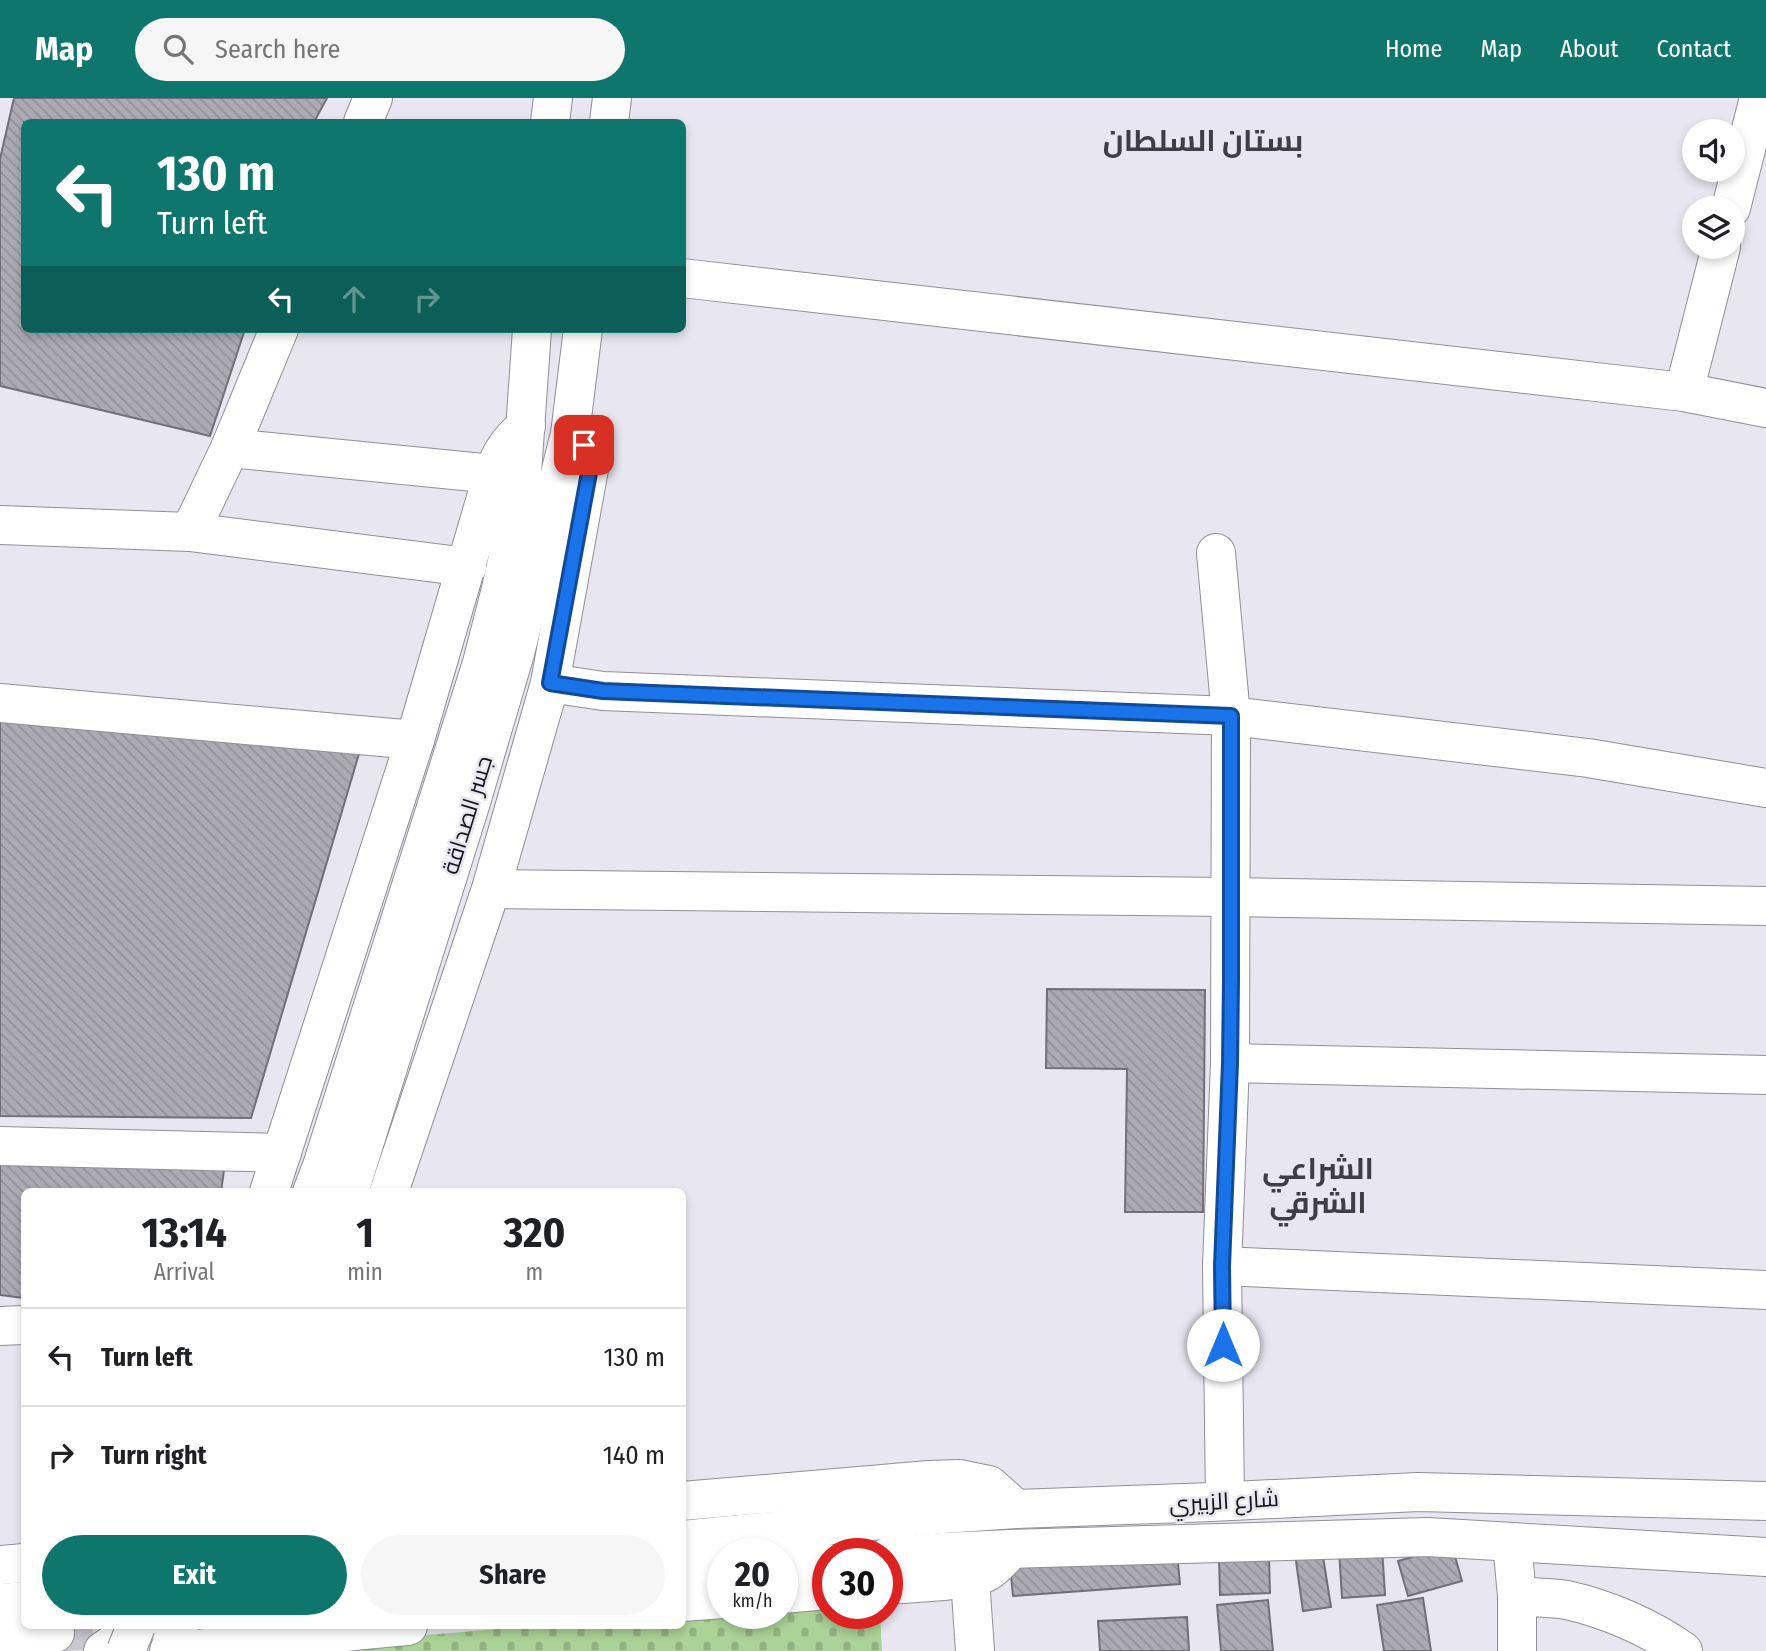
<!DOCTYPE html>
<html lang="en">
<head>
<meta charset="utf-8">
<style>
  :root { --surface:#fff; --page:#f6f6f6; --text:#202124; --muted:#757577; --line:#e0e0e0; --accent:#0f766e }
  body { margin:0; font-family:"Fira Sans Condensed",Cairo,sans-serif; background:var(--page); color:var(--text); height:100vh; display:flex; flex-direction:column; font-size:26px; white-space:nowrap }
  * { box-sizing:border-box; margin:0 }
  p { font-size:23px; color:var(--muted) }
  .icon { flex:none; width:38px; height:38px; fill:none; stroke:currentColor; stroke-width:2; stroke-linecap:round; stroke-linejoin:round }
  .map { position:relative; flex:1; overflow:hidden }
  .sheet { position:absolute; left:21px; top:1090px; width:665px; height:441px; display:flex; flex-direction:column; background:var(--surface); border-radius:10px; box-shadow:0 4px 10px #0003 }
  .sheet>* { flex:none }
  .hud { position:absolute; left:21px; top:21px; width:665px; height:214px; border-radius:10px; box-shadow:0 4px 10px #0003; background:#0f766e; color:#fff; overflow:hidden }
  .controls { position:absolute; left:1682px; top:21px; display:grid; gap:14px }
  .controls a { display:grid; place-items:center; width:63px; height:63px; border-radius:50%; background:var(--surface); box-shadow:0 4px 10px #0003; font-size:35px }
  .speed { position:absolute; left:707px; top:1440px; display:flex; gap:14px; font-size:35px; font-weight:700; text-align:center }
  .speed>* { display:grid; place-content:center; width:91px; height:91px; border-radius:50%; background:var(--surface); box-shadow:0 4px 10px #0003; line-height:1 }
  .speed small { font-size:18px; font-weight:400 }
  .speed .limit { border:10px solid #d22; background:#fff; color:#111 }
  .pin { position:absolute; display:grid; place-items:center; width:60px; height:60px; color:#fff; margin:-30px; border-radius:14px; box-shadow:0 4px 10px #0006 }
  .me { position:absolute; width:77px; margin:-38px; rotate:0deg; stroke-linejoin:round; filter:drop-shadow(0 0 5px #0008) }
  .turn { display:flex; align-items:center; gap:24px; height:147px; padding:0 21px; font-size:32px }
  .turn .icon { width:91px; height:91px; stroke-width:2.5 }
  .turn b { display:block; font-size:49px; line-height:60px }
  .lanes { display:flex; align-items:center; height:66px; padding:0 21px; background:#0003; justify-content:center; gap:35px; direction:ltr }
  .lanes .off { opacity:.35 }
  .eta { display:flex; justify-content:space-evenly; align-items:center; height:119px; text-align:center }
  .eta b { font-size:42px; font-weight:700; line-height:49px }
  .cta { display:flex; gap:14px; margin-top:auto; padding:14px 21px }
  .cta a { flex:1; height:80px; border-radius:42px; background:var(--accent); color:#fff; font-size:28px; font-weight:700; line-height:80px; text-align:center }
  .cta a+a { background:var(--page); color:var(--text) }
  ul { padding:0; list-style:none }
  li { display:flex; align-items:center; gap:21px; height:98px; padding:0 21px; border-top:2px solid var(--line) }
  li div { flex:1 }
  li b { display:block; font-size:26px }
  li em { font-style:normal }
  header { display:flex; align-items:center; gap:42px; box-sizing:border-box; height:98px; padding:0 35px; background:var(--accent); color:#fff }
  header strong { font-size:33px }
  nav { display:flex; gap:38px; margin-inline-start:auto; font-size:24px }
  .search { width:490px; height:63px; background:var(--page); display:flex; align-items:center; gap:18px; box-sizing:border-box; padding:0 24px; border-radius:38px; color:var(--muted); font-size:26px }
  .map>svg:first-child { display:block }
  .cemetery { fill:url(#cemetery-stones) }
  .building { fill:url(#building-back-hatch); stroke:#717078; stroke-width:2 }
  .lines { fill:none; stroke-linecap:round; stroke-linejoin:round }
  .primary-tunnel { stroke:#c8c7d0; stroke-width:38; stroke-dasharray:38 19; stroke-linecap:butt }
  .minor-casing { stroke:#908e97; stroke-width:40 }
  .secondary-casing { stroke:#908e97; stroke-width:40 }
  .primary-casing { stroke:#908e97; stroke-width:40 }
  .minor { stroke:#fff; stroke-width:38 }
  .secondary { stroke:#fff; stroke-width:38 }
  .primary { stroke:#fff; stroke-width:38 }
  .primary-bridge-casing { stroke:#908e97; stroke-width:40; stroke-linecap:butt }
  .primary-bridge { stroke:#fff; stroke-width:38 }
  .route-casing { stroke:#114b97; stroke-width:18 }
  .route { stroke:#1a73e8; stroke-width:12 }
  .labels { text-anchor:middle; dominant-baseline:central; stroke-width:5; stroke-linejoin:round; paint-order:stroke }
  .street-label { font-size:23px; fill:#151518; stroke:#e8e6f0 }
  .district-label { font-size:30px; font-weight:bold; fill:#403e45; stroke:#e8e6f0 }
</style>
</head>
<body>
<header>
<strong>Map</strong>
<div class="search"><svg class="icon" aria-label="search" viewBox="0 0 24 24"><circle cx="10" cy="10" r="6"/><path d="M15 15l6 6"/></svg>Search here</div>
<nav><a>Home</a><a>Map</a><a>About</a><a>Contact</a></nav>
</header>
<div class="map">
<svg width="1766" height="1553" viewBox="0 0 1766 1553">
  <defs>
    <pattern id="cemetery-stones" width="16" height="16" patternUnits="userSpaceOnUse" patternTransform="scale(1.75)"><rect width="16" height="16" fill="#abd297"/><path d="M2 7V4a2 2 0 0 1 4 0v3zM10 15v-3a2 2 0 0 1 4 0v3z" fill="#92b381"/></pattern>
    <pattern id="building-back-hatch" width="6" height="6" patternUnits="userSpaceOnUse" patternTransform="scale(1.75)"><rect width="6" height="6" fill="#acaab3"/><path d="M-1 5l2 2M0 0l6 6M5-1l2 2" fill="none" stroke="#939199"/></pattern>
  </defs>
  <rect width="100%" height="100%" fill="#e8e6f0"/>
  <!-- cemetery -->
  <path class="cemetery" d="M 828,1502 L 828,1516 L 880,1516 L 882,1553 L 342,1553 L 367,1542 L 533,1528 L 682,1528 L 683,1515 L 782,1516 L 782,1506 Z"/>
  <!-- building -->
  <g class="building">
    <path d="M 14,0 L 327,0 L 314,24 L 24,24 L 24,231 L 245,231 L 210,338 L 0,288 L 0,61 Z"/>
    <path d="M 0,610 L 361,649 L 251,1020 L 0,1018 Z"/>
    <path d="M 1047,891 L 1205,892 L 1203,1114 L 1125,1114 L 1127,971 L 1046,970 Z"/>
    <path d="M 0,1056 L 225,1065 L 221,1094 L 24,1094 L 24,1200 L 0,1197 Z"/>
    <path d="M 1321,1446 L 1331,1509 L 1303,1513 L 1294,1449 Z"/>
    <path d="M 1452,1448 L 1462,1483 L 1408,1498 L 1398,1463 Z"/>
    <path d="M 1382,1449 L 1385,1497 L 1342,1500 L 1339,1452 Z"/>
    <path d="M 1177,1455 L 1180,1486 L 1013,1498 L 1010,1467 Z"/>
    <path d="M 1269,1459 L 1270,1495 L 1220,1497 L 1219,1461 Z"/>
    <path d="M 1423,1500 L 1431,1553 L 1384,1553 L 1377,1507 Z"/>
    <path d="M 1268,1502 L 1273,1553 L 1221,1553 L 1217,1507 Z"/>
    <path d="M 1187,1519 L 1189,1553 L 1100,1553 L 1098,1523 Z"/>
  </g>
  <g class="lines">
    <!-- primary-tunnel -->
    <path class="primary-tunnel" d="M 55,1535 L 138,1528"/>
    <defs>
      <g id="minor">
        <path d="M 363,24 L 373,0"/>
        <path d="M 1731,110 L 1759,0"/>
        <path d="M 682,180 L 1684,294 L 1766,310"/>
        <path d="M 1684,294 L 1721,149"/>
        <path d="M 230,350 L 523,379"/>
        <path d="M 0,427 L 190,434 L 467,469"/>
        <path d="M 190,434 L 230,350 L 279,231"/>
        <path d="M 1216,455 L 1231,618 L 1230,965 L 1222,1168 L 1225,1403"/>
        <path d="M 550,585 L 603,593 L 1231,618 L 1588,660 L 1766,690"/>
        <path d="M 0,605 L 415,642"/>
        <path d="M 491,791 L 1231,799 L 1766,808"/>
        <path d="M 1230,965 L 1766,977"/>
        <path d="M 0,1048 L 282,1055"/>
        <path d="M 1222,1168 L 1766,1192"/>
        <path d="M 0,1228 L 24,1227"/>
        <path d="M 1512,1444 L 1517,1498 L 1517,1553"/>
        <path d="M 970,1480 L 975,1553"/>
        <path d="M 1517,1498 C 1533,1500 1551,1499 1567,1502 C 1607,1511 1649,1529 1683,1553"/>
      </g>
      <g id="secondary">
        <path d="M 269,1094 L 415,642 L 493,376 C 501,354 509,343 526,328"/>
        <path d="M 389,1094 L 491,791 L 550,585 L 591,360 L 584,347 L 570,336"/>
        <path d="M 682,1403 L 929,1382 L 960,1381 L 989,1387 L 1016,1411"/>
        <path d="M 0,1467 L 24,1465"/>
        <path d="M 887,1487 C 910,1485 969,1484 987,1474 C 997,1468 1004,1459 1011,1451"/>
        <path d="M 782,1496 L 828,1492"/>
        <path d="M 682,1504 L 723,1501"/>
        <path d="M 103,1553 L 139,1528"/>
        <path d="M 173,1553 C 251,1547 329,1534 408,1528"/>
      </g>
      <g id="primary">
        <path d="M 550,24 L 553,0"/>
        <path d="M 609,24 L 612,0"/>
        <path d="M 312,1094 L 322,1068 L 482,565 L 501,491 L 520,404 L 532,231"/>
        <path d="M 349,1094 L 471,704 L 515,555 L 570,336 L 583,231"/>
        <path d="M 682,1442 L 942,1416 L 1016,1411 L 1212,1404 L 1418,1394 L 1766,1403"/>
        <path d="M 887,1459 L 943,1454 L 1011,1451 L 1428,1439 L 1766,1459"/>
        <path d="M 782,1469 L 828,1465"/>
        <path d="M 682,1478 L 723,1475"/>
        <path d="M 0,1505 L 24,1503"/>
        <path d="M 0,1539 L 55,1535"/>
        <path d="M 169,1553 L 179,1528"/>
      </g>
    </defs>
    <!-- minor casing -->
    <use href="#minor" class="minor-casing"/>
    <!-- secondary casing -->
    <use href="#secondary" class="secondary-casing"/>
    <!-- primary casing -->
    <use href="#primary" class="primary-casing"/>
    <!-- minor -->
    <use href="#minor" class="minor"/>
    <!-- secondary -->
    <use href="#secondary" class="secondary"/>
    <!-- primary -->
    <use href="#primary" class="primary"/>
    <defs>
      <path id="primary-bridge" d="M 126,1553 L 136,1528"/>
    </defs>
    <!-- primary-bridge casing -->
    <use href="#primary-bridge" class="primary-bridge-casing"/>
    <!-- primary-bridge -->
    <use href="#primary-bridge" class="primary-bridge"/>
  </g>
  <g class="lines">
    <defs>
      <path id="route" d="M 584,347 L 591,359 L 589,375 L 550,585 L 603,593 L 1231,618 L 1231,882 L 1230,965 L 1222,1168 L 1223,1247"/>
    </defs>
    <!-- route casing -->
    <use href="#route" class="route-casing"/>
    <!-- route -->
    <use href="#route" class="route"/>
  </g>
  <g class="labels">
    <!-- street labels -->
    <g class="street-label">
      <text transform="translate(467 717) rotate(-73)">جسر الصداقة</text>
      <text transform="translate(1224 1403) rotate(-3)">شارع الزبيري</text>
    </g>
    <!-- district labels -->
    <g class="district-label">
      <text x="1203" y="43">بستان السلطان</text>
      <text x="1318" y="1071">الشراعي<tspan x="1318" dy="34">الشرقي</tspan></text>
    </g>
  </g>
</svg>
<div class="controls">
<a><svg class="icon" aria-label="sound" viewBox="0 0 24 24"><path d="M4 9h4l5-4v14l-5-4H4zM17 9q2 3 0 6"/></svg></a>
<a><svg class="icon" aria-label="layers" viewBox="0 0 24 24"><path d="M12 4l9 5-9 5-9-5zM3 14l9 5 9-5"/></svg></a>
</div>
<div class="speed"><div>20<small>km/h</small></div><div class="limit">30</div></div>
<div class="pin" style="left:584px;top:347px;background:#d93025"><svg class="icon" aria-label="arrive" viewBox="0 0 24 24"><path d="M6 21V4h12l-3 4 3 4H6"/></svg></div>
<svg class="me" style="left:1223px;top:1247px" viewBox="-20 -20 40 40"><circle r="19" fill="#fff"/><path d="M0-13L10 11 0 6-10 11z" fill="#1a73e8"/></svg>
<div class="hud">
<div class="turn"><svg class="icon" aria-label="left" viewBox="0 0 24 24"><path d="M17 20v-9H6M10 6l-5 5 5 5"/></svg><div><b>130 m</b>Turn left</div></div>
<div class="lanes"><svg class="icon" aria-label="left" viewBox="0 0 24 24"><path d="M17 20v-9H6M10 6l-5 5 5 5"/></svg><svg class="icon off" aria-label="ahead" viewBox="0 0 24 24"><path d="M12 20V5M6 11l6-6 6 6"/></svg><svg class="icon off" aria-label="right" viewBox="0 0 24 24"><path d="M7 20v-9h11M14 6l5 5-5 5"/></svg></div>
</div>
<section class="sheet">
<div class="eta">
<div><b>13:14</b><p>Arrival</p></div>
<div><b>1</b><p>min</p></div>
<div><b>320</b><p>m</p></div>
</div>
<ul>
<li><svg class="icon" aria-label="left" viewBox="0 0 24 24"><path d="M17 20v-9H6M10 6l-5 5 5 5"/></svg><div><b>Turn left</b></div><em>130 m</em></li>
<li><svg class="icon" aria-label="right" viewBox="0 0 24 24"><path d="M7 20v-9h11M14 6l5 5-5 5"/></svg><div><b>Turn right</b></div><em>140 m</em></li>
</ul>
<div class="cta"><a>Exit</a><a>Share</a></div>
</section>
</div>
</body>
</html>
